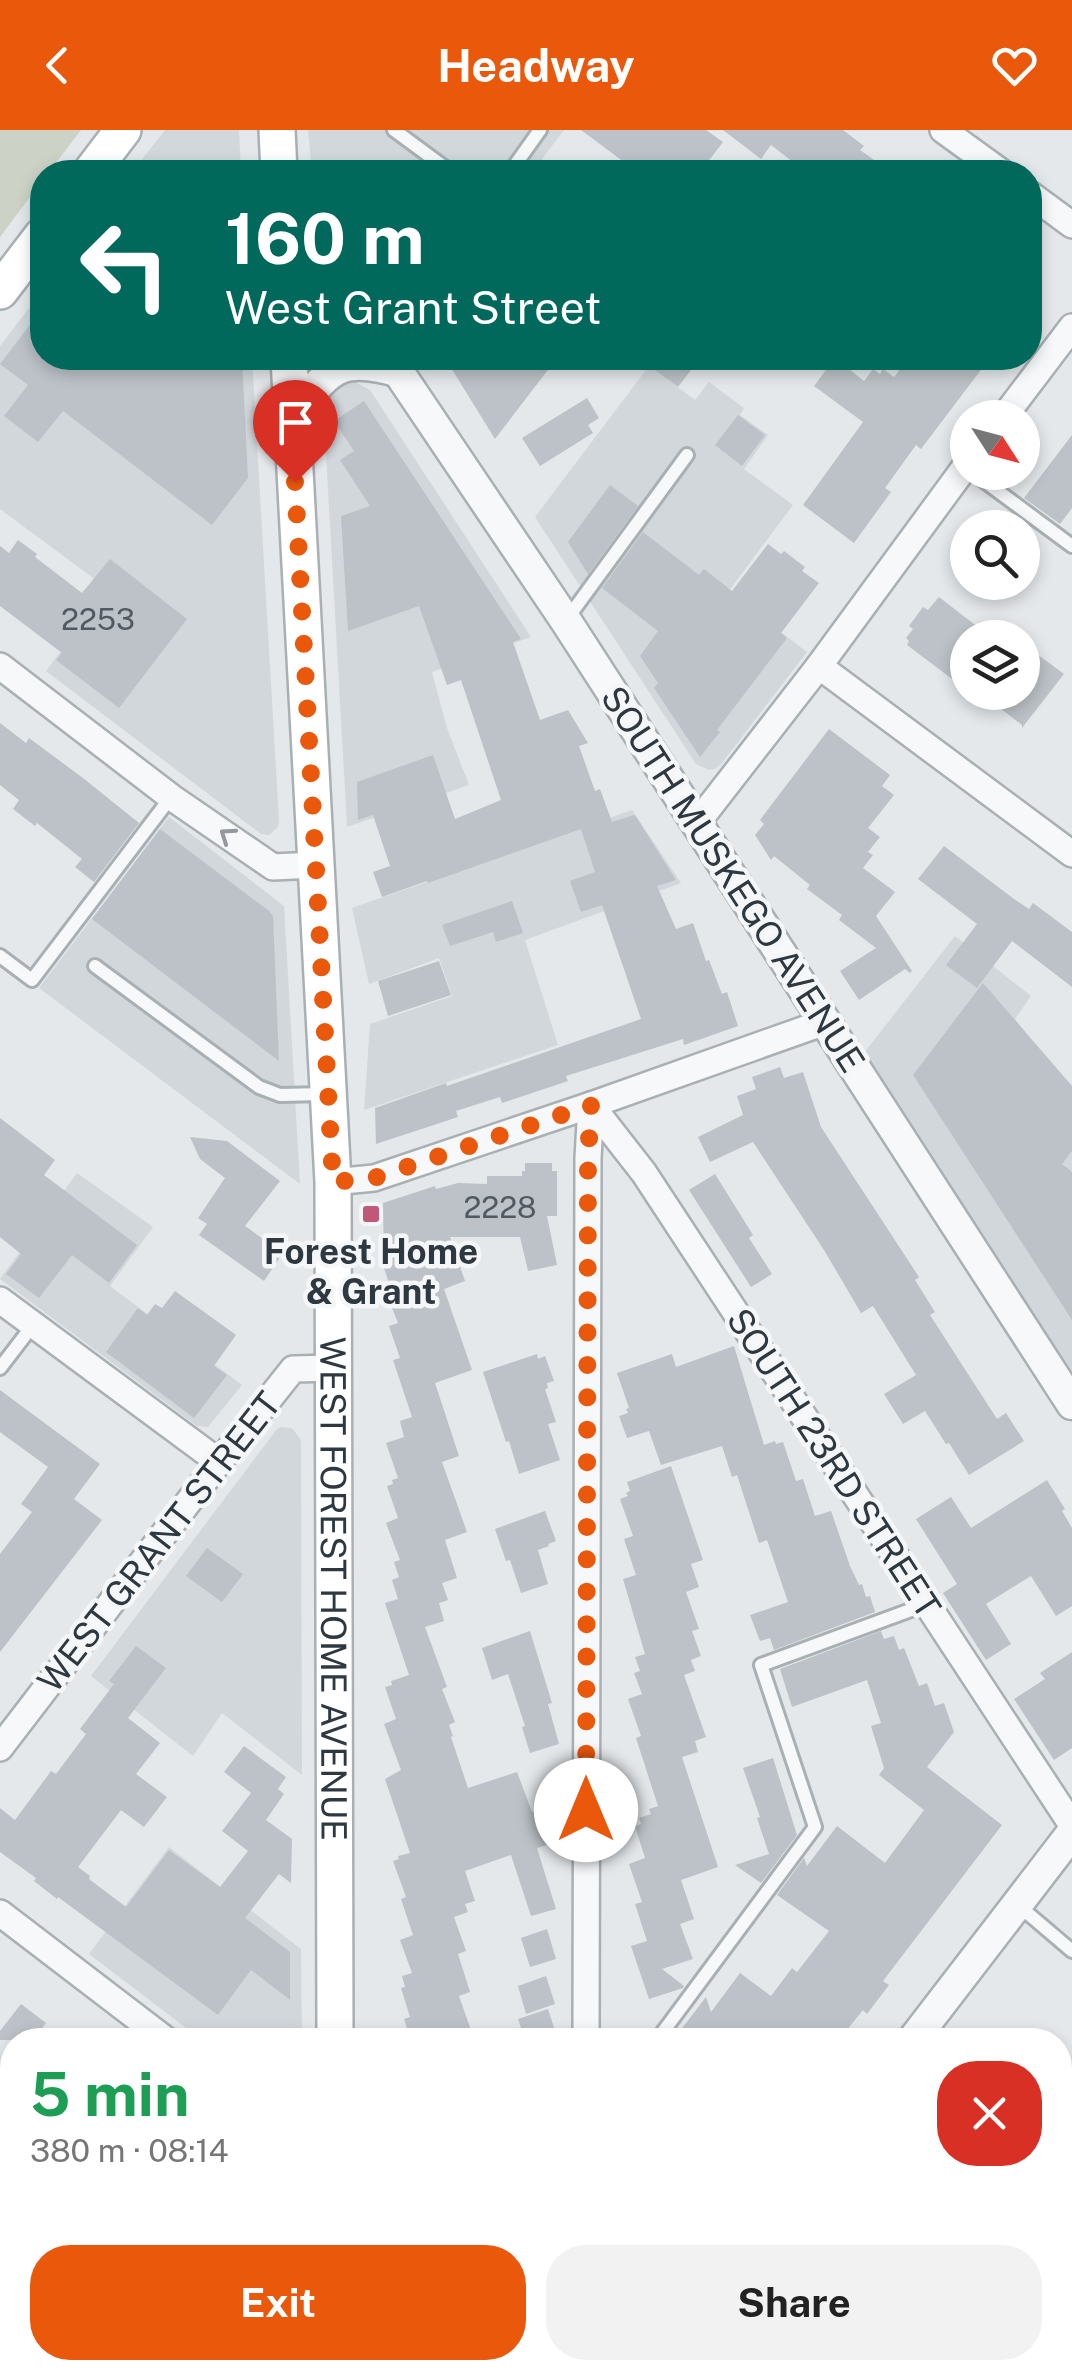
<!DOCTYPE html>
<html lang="en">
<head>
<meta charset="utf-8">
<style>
  :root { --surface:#fff; --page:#f2f2f2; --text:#222; --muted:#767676; --accent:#ea580c }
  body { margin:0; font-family:"Public Sans",sans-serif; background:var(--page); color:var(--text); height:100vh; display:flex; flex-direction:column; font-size:38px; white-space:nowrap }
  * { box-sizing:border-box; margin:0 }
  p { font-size:32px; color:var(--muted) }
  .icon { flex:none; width:55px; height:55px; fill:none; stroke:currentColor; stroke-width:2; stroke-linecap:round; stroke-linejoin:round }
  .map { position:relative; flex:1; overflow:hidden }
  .details { position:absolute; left:0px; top:1898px; width:1072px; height:352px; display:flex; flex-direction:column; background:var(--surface); border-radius:40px 40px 0 0; box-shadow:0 5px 15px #0003 }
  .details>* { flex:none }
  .top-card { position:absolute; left:30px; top:30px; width:1012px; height:210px; border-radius:40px; box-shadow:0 5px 15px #0003; background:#00695c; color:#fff; overflow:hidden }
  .needle { width:65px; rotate:126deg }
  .tools { position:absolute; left:950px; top:270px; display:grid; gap:20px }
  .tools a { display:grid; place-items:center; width:90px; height:90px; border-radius:50%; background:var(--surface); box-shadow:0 5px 15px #0003; font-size:50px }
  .pin { position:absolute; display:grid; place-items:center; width:85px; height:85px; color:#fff; margin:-102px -42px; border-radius:50% 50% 50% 0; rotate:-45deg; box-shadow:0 0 10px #0007 }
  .pin .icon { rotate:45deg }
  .me { position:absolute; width:110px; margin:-55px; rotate:0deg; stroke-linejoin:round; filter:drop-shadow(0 0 8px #0008) }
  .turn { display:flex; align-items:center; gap:35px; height:210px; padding:0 30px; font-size:45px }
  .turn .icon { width:130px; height:130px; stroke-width:2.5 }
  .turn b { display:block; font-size:70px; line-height:85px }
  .round { display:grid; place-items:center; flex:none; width:105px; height:105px; border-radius:40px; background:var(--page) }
  .headline { display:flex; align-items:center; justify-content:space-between; height:170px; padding:0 30px }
  h1 { font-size:60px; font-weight:700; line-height:75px; color:#1e9e55 }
  .action { display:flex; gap:20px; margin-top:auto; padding:20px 30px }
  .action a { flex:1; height:115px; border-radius:40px; background:var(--accent); color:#fff; font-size:40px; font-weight:700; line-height:115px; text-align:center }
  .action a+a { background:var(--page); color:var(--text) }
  header { display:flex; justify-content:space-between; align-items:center; height:130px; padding:0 30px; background:var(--accent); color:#fff; font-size:45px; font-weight:700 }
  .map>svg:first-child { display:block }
  .built { fill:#d2d7dc }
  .green { fill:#ccd3c6 }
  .building { fill:#bcc2c7 }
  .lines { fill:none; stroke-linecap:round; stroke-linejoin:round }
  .service-casing { stroke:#a9b0b4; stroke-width:18 }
  .minor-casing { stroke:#a9b0b4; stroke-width:30 }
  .tertiary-casing { stroke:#a9b0b4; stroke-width:35 }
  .secondary-casing { stroke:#a9b0b4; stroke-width:40 }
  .service { stroke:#f6f8f9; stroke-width:12 }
  .minor { stroke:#f6f8f9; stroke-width:25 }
  .tertiary { stroke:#f6f8f9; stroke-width:30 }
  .secondary { stroke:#fff; stroke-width:35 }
  .oneway { stroke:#92989d }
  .route { stroke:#ea580c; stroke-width:18; stroke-dasharray:0 32.4 }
  .poi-dot { fill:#c15779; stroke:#f4f6f8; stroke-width:4 }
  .labels { text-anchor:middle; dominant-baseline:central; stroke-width:9; stroke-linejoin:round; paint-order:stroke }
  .number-label { font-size:30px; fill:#515a62 }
  .street-label { font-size:35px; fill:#2d3841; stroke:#f4f6f8 }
  .poi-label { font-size:35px; font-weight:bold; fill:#2d3841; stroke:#f4f6f8 }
</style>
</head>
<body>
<header><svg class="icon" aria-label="back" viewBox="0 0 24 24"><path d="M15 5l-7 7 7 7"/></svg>Headway<svg class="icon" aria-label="heart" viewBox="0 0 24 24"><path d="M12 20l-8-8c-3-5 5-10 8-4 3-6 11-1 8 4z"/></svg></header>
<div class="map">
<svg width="1072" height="2248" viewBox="0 0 1072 2248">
  <rect width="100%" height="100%" fill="#e4e8ea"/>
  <!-- built -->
  <g class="built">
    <path d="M 165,0 L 239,0 L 241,42 L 132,42 Z"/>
    <path d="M 308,0 L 564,0 L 542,29 L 552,42 L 312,42 Z"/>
    <path d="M 42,161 L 42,228 L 252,228 L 279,691 L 278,697 L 269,705 L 261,704 L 46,541 L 108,459 L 0,379 L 0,216 Z"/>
    <path d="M 649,236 L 695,270 L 709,252 L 744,278 L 740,285 L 768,305 L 744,339 L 793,375 L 728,462 L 807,522 L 722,633 L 715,639 L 709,640 L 696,634 L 535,387 Z"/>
    <path d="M 353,251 L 370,260 L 531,507 L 432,542 L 447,598 L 469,655 L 347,697 L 323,270 L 327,264 L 344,252 Z"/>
    <path d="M 632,680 L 681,753 L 525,810 L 558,915 L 364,980 L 370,894 L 452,866 L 439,828 L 369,854 L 352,778 Z"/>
    <path d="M 169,687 L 284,776 L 300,1054 L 39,858 Z"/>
    <path d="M 955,806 L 1031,866 L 1015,889 L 1060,948 L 1072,958 L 1072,1268 L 854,936 Z"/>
    <path d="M 77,1043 L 153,1097 L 110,1156 L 242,1255 L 208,1297 L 197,1296 L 0,1149 Z"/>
    <path d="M 281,1297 L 292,1298 L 301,1310 L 302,1645 L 222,1583 L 193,1626 L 91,1546 L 277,1299 Z"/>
    <path d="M 169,1717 L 301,1819 L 302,1910 L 202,1910 L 89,1824 Z"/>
  </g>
  <!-- green -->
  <path class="green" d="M 0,0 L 81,0 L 49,42 L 42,42 L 42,51 L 0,107 Z"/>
  <!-- building -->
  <g class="building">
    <path d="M 581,0 L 706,0 L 723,12 L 700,42 L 680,42 L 664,30 L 655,42 L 616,42 L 624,32 Z"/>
    <path d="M 723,0 L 843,0 L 864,16 L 860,20 L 891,42 L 806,42 L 771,15 L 761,29 Z"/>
    <path d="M 42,179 L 42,228 L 242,228 L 248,348 L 212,395 L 63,281 L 38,312 L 4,286 L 28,255 L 0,234 Z"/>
    <path d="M 445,228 L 557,228 L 495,309 Z"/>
    <path d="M 638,228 L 700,228 L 678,257 Z"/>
    <path d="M 835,228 L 864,251 L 873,239 L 880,244 L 883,239 L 894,247 L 909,228 L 990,228 L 921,319 L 916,315 L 885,358 L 891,362 L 854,413 L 803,375 L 863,292 L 814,256 Z"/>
    <path d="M 587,268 L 599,288 L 588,295 L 593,303 L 540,336 L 522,308 Z"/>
    <path d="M 364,271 L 521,509 L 513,512 L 540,590 L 568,580 L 588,613 L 579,616 L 595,661 L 600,659 L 612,692 L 635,685 L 676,750 L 657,756 L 676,799 L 693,793 L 706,831 L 709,830 L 722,864 L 727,862 L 738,896 L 684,915 L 683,909 L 566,946 L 568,951 L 502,973 L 500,967 L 456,981 L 458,987 L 376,1014 L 375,978 L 446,953 L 447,956 L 641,889 L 602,775 L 581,782 L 570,751 L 595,742 L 581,699 L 428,753 L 427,751 L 382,767 L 373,742 L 390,736 L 373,685 L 358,690 L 357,652 L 433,625 L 455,689 L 501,670 L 461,550 L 447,555 L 419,476 L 348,501 L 341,386 L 370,376 L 340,330 L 354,321 L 334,291 Z"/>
    <path d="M 738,285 L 765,305 L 742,336 L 715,315 Z"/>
    <path d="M 1072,305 L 1072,378 L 1060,394 L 1024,368 Z"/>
    <path d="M 610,355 L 638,376 L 588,444 L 568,412 Z"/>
    <path d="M 643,402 L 699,445 L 704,439 L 732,461 L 768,414 L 781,424 L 784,421 L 805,437 L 802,441 L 819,453 L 781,503 L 787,508 L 717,600 L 720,602 L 700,627 L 654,558 L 658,553 L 640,526 L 658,501 L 602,458 Z"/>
    <path d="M 18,410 L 37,424 L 35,427 L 82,463 L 110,429 L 187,489 L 119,578 L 56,530 L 62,523 L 0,476 L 0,416 L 9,423 Z"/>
    <path d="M 939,467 L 992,508 L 968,508 L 968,561 L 907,515 L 909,511 L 906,508 L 913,499 L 909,496 L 923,477 L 928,480 Z"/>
    <path d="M 1022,513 L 1064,544 L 1022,598 L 1022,595 L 979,562 L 1022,562 Z"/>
    <path d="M 0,593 L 26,613 L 29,608 L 83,648 L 139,693 L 94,752 L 75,737 L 82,729 L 37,693 L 35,696 L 13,679 L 19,670 L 0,655 Z"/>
    <path d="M 829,599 L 890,645 L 882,656 L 894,665 L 868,698 L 880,707 L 868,722 L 873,725 L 863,738 L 895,762 L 876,786 L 912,841 L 910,843 L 905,839 L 859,870 L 840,841 L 876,818 L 839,790 L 842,785 L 807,759 L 810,755 L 774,726 L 771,730 L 755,705 L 764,694 L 760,690 Z"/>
    <path d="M 160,699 L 269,781 L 273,786 L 279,931 L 92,789 Z"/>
    <path d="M 944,716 L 1014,769 L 1029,779 L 1033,773 L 1072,802 L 1072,857 L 1012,811 L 977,858 L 946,835 L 977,794 L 918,749 Z"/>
    <path d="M 512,771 L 523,803 L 496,812 L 493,802 L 450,816 L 442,795 Z"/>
    <path d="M 439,831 L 451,865 L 388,886 L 378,851 Z"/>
    <path d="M 983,853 L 1072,956 L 1072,1021 L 1062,1034 L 1072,1042 L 1072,1190 L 913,945 Z"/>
    <path d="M 780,937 L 784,948 L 803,942 L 821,997 L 919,1147 L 915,1150 L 935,1182 L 930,1185 L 997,1289 L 1006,1283 L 1024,1311 L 969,1345 L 949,1313 L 946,1314 L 925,1281 L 903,1294 L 884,1264 L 916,1245 L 873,1176 L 861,1183 L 824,1120 L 753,1012 L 710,1032 L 698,1007 L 743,985 L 737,966 L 756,959 L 752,947 Z"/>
    <path d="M 0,988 L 55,1030 L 44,1045 L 137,1115 L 109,1153 L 72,1125 L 39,1168 L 6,1144 L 21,1124 L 0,1107 Z"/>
    <path d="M 190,1007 L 227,1011 L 280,1051 L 245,1096 L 283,1123 L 264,1151 L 199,1105 L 207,1094 L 198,1088 L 225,1048 L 200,1029 Z"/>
    <path d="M 525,1033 L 552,1033 L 552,1041 L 557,1041 L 557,1086 L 547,1086 L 557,1135 L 528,1141 L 520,1107 L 450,1107 L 465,1151 L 444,1159 L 472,1240 L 435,1253 L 459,1326 L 442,1332 L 467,1402 L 445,1410 L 457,1448 L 442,1453 L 448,1470 L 439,1473 L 444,1491 L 425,1497 L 447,1557 L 442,1559 L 455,1592 L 449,1595 L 453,1606 L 451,1607 L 468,1658 L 517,1642 L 532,1682 L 541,1679 L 553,1713 L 537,1718 L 556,1779 L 531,1786 L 511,1725 L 465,1741 L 475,1771 L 465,1774 L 468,1782 L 454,1787 L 466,1821 L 458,1824 L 470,1862 L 459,1866 L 472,1903 L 453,1910 L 411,1910 L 404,1889 L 410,1887 L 401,1858 L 405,1857 L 402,1846 L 412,1843 L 400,1810 L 413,1805 L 401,1769 L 406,1767 L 393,1731 L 399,1729 L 398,1726 L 410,1723 L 385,1649 L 401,1640 L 384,1594 L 396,1589 L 385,1557 L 392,1555 L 391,1551 L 409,1545 L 385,1473 L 398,1469 L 392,1450 L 399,1447 L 394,1432 L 400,1430 L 386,1393 L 398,1388 L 387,1356 L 393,1354 L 392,1350 L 398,1348 L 386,1313 L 404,1307 L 400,1291 L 412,1287 L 393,1230 L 400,1228 L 389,1196 L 398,1193 L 387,1165 L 392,1163 L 384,1138 L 383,1073 L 435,1056 L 436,1059 L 458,1053 L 487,1054 L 487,1046 L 522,1046 L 522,1041 L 525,1041 Z"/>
    <path d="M 715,1044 L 753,1105 L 749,1108 L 772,1144 L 751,1157 L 689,1060 Z"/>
    <path d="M 175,1161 L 236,1205 L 214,1236 L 227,1245 L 194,1288 L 106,1222 L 138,1178 L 147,1185 L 155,1174 L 162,1178 Z"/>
    <path d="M 734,1216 L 764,1315 L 775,1311 L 776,1314 L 783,1312 L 796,1351 L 803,1349 L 815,1386 L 831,1381 L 850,1436 L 859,1455 L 862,1454 L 866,1467 L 870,1466 L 875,1482 L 774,1520 L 770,1508 L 760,1511 L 750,1485 L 788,1472 L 767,1410 L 759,1413 L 737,1345 L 732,1347 L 722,1316 L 661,1335 L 649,1301 L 627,1308 L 619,1286 L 628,1283 L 626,1279 L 629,1278 L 617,1243 L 672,1224 L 676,1237 Z"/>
    <path d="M 537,1224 L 538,1229 L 545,1226 L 554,1251 L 547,1253 L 548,1258 L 545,1259 L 556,1292 L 548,1294 L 560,1330 L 519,1344 L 509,1311 L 506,1312 L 483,1242 Z"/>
    <path d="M 0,1260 L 100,1334 L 74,1369 L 102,1390 L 0,1522 L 0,1424 L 32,1382 L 21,1374 L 48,1337 L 0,1302 Z"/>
    <path d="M 671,1336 L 703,1430 L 691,1434 L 699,1457 L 686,1462 L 699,1499 L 692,1501 L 701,1526 L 691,1530 L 695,1541 L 684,1545 L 706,1607 L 695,1611 L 698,1622 L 682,1627 L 718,1737 L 681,1750 L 694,1789 L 680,1794 L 693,1829 L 662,1839 L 684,1856 L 683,1858 L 649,1869 L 631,1816 L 647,1811 L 635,1774 L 642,1772 L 629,1734 L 645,1728 L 635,1696 L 641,1694 L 639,1688 L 651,1684 L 649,1679 L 658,1676 L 636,1608 L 641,1606 L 628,1569 L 642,1564 L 634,1543 L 640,1541 L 635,1527 L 645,1524 L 623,1449 L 636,1445 L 624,1409 L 633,1406 L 620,1369 L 628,1366 L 626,1363 L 630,1361 L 627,1352 Z"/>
    <path d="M 1047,1350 L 1065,1379 L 1062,1381 L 1072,1398 L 1072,1476 L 1056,1486 L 1031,1446 L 986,1474 L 1011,1514 L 986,1530 L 943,1463 L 957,1454 L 916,1389 L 951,1367 L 971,1398 Z"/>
    <path d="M 545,1381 L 556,1411 L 548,1414 L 549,1416 L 538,1420 L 548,1454 L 521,1463 L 510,1430 L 506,1431 L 495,1399 Z"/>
    <path d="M 207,1418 L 243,1444 L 222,1472 L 186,1446 Z"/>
    <path d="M 530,1501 L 552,1573 L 548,1574 L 559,1614 L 530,1623 L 522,1597 L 525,1596 L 508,1544 L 492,1550 L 482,1518 Z"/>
    <path d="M 881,1501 L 884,1509 L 894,1506 L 899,1520 L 904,1518 L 919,1556 L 927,1553 L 935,1576 L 944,1573 L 954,1602 L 927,1637 L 1002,1695 L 883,1851 L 889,1855 L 867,1884 L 863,1880 L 839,1910 L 673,1910 L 706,1867 L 711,1882 L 740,1843 L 771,1866 L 792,1838 L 797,1842 L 829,1801 L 777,1765 L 804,1728 L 807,1736 L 837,1696 L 885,1733 L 924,1680 L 879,1645 L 884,1638 L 871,1596 L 881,1593 L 867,1550 L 792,1577 L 780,1539 Z"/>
    <path d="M 136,1516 L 166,1538 L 128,1588 L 160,1613 L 136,1644 L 167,1667 L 144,1697 L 121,1680 L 78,1737 L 90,1746 L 89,1749 L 126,1777 L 169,1720 L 220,1757 L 248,1721 L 222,1701 L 251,1663 L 224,1642 L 244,1616 L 286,1647 L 278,1659 L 284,1664 L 266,1690 L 292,1709 L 291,1753 L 279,1744 L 245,1788 L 290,1822 L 290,1870 L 251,1840 L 218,1885 L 58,1767 L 57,1769 L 34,1751 L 36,1748 L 0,1722 L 0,1678 L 15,1690 L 51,1641 L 56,1644 L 86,1604 L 80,1599 L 114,1554 L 109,1551 Z"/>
    <path d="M 1072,1522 L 1072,1618 L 1054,1630 L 1014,1569 L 1045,1549 L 1040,1543 Z"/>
    <path d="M 773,1628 L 797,1705 L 761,1753 L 735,1735 L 769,1724 L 757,1688 L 760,1687 L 743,1638 Z"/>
    <path d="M 547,1799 L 556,1829 L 530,1837 L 521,1808 Z"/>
    <path d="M 546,1846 L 555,1874 L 526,1884 L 518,1856 Z"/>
    <path d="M 21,1874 L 46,1893 L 33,1910 L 0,1910 L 0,1901 Z"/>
    <path d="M 548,1879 L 558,1910 L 525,1910 L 518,1889 Z"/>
  </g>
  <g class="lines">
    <defs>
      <g id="service">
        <path d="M 394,0 L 451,42"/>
        <path d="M 510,42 L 540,0"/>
        <path d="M 972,342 L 1072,416"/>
        <path d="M 567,489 L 687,325"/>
        <path d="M 0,826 L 32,850 L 171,667"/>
        <path d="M 95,836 L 259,957 L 280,965 L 325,964"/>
        <path d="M 0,1238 L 33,1195"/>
        <path d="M 1018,1775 L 1072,1821"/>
        <path d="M 657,1910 L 815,1697 L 761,1535 L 927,1474"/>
        <path d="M 1060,2068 L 1072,2064"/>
      </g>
      <g id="minor">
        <path d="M 943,0 L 1001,42"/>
        <path d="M 1030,64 L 1072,95"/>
        <path d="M 1003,288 L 1072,197"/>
        <path d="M 0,536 L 171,667 L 273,737 L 315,735"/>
        <path d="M 819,536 L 1072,724"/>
        <path d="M 697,693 L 819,536 L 968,333"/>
        <path d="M 591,975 L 644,1043 L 1072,1695"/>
        <path d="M 333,1052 L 374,1048 L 591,975 L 825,892"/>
        <path d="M 0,1170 L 219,1332"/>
        <path d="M 0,1618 L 219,1332 L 293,1239 L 334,1238"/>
        <path d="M 0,1783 L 166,1910"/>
        <path d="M 586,1910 L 588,1028 L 591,975"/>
      </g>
      <g id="tertiary">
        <path d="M 389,228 L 566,491 L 1072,1274"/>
        <path d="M 292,286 C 329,241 337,223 400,242"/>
        <path d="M 913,1910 L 1072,1703"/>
        <path d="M 654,2248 L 662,2238"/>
      </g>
      <g id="secondary">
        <path d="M 277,0 L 279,42"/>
        <path d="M 91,42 L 123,0"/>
        <path d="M 0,161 L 42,106"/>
        <path id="s1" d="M 289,228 L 333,1052 L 335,1910"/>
        <path d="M 335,2238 L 335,2248"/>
      </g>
    </defs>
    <!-- service casing -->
    <use href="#service" class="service-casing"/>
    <!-- minor casing -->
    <use href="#minor" class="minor-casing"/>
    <!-- tertiary casing -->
    <use href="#tertiary" class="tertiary-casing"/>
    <!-- secondary casing -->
    <use href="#secondary" class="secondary-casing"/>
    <!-- service -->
    <use href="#service" class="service"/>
    <!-- minor -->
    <use href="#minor" class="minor"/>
    <!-- tertiary -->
    <use href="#tertiary" class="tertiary"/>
    <!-- secondary -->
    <use href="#secondary" class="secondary"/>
  </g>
  <!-- one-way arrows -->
  <defs><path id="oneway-chevron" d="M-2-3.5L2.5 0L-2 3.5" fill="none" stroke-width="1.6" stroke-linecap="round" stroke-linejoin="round" transform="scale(2.5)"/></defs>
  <use class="oneway" href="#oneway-chevron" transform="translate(227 705) rotate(-145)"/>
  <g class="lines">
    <!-- route -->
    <path class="route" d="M 295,352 L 333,1052 L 374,1048 L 591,975 L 588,1028 L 586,1680"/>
  </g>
  <!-- markers -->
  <rect class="poi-dot" x="361" y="1074" width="20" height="20" rx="5"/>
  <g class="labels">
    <!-- number labels -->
    <g class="number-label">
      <text x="98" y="489">2253</text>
      <text x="500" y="1077">2228</text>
    </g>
    <!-- street labels -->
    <g class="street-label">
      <text transform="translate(733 749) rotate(57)">SOUTH MUSKEGO AVENUE</text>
      <text transform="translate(834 1333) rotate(57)">SOUTH 23RD STREET</text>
      <text transform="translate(159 1412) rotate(-52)">WEST GRANT STREET</text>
      <text stroke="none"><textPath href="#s1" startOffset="1232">WEST FOREST HOME AVENUE</textPath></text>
    </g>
    <!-- poi labels -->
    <g class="poi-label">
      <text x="371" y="1121">Forest Home<tspan x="371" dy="40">&amp; Grant</tspan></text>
    </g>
  </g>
</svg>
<div class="tools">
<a><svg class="needle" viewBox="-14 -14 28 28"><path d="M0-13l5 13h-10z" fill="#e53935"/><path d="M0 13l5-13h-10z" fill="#767676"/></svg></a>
<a><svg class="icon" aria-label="search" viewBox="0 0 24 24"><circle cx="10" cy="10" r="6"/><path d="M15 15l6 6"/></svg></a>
<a><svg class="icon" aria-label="layers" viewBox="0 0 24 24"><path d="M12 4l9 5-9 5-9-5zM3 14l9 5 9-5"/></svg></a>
</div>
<div class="pin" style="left:295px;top:352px;background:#d93025"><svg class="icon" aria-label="arrive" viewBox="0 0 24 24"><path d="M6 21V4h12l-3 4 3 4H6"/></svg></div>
<svg class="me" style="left:586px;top:1680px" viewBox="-20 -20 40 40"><circle r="19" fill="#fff"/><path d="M0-13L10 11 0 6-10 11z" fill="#ea580c"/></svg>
<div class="top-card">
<div class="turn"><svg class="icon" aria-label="left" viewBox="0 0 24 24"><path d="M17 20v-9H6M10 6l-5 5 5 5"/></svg><div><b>160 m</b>West Grant Street</div></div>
</div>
<section class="details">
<div class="headline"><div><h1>5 min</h1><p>380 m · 08:14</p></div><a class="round" style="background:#d93025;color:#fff"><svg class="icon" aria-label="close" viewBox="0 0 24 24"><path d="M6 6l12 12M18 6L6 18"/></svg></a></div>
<div class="action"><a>Exit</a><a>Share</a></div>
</section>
</div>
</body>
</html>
